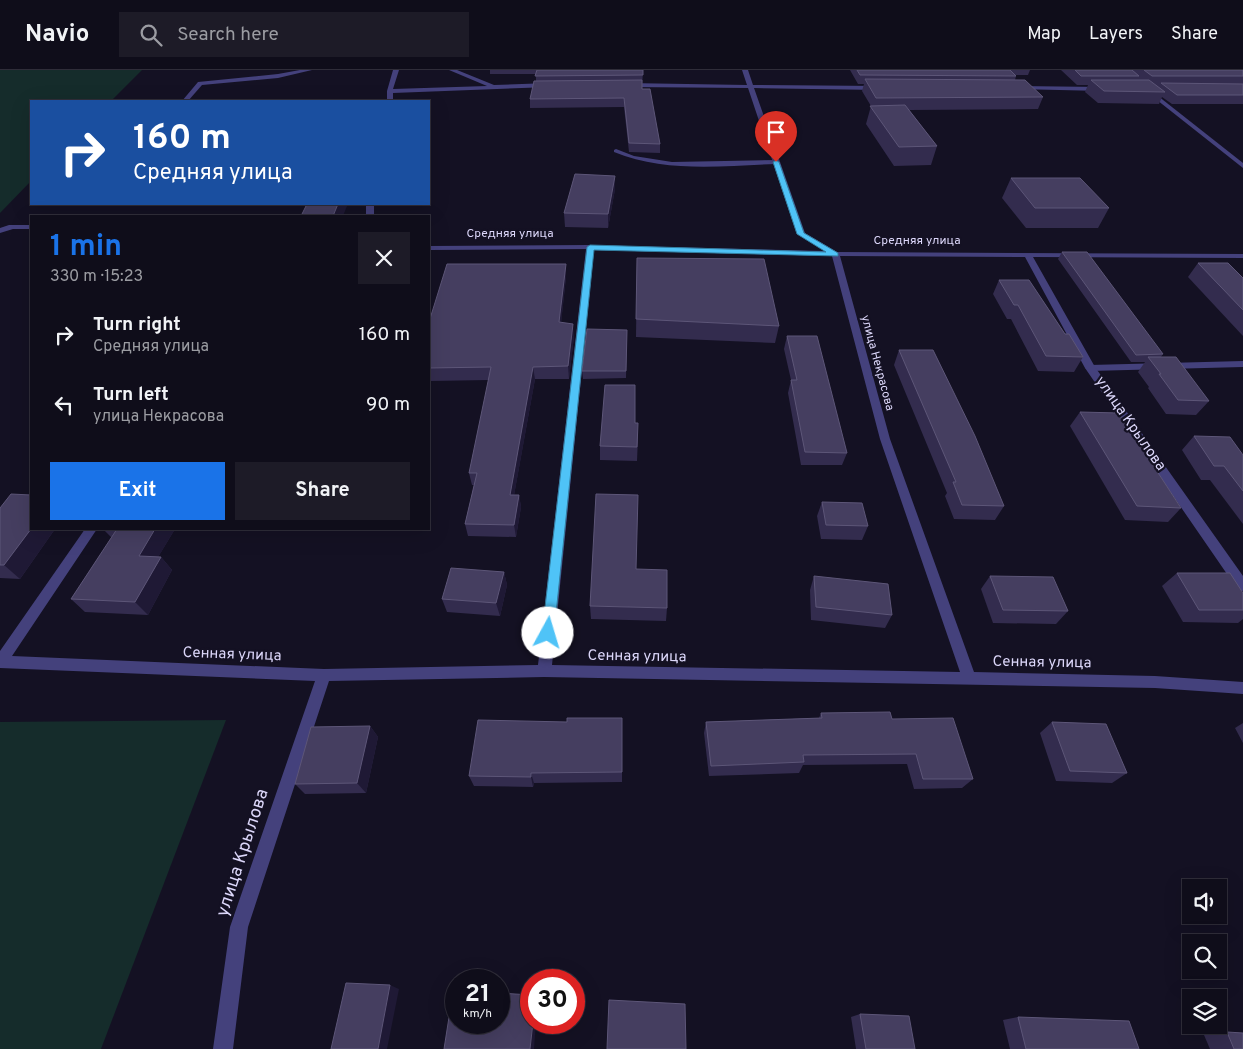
<!DOCTYPE html>
<html lang="en">
<head>
<meta charset="utf-8">
<style>
  :root { --surface:#0f0d1a; --page:#1d1b27; --text:#f1f3f6; --muted:#9b9ca2; --line:#2f2d39; --accent:#1a73e8 }
  body { margin:0; font-family:Overpass,sans-serif; background:var(--page); color:var(--text); height:100vh; display:flex; flex-direction:column; font-size:19px; white-space:nowrap }
  * { box-sizing:border-box; margin:0 }
  p { font-size:16px; color:var(--muted) }
  .icon { flex:none; width:28px; height:28px; fill:none; stroke:currentColor; stroke-width:2; stroke-linecap:round; stroke-linejoin:round }
  .map { position:relative; flex:1; overflow:hidden }
  .panel { position:absolute; left:30px; top:145px; width:400px; height:315px; display:flex; flex-direction:column; background:var(--surface); border-radius:0px; box-shadow:0 5px 20px #0002,0 0 0 1px var(--line) }
  .panel>* { flex:none }
  .hud { position:absolute; left:30px; top:30px; width:400px; height:105px; border-radius:0px; box-shadow:0 5px 20px #0002,0 0 0 1px var(--line); background:#1a4fa0; color:#fff; overflow:hidden }
  .fabs { position:absolute; left:1182px; top:809px; display:grid; gap:10px }
  .fabs a { display:grid; place-items:center; width:45px; height:45px; border-radius:0px; background:var(--surface); box-shadow:0 5px 20px #0002,0 0 0 1px var(--line); font-size:25px }
  .speed { position:absolute; left:445px; top:899px; display:flex; gap:10px; font-size:25px; font-weight:700; text-align:center }
  .speed>* { display:grid; place-content:center; width:65px; height:65px; border-radius:50%; background:var(--surface); box-shadow:0 5px 20px #0002,0 0 0 1px var(--line); line-height:1 }
  .speed small { font-size:12px; font-weight:400 }
  .speed .limit { border:8px solid #d22; background:#fff; color:#111 }
  .pin { position:absolute; display:grid; place-items:center; width:42px; height:42px; color:#fff; margin:-51px -21px; border-radius:50% 50% 50% 0; rotate:-45deg; box-shadow:0 0 5px #0007 }
  .pin .icon { rotate:45deg }
  .me { position:absolute; width:55px; margin:-28px; rotate:6deg; stroke-linejoin:round; filter:drop-shadow(0 0 4px #0008) }
  .turn { display:flex; align-items:center; gap:18px; height:105px; padding:0 20px; font-size:22px }
  .turn .icon { width:65px; height:65px; stroke-width:2.5 }
  .turn b { display:block; font-size:35px; line-height:42px }
  .round { display:grid; place-items:center; flex:none; width:52px; height:52px; border-radius:0px; background:var(--page) }
  .headline { display:flex; align-items:center; justify-content:space-between; height:85px; padding:0 20px }
  h1 { font-size:30px; font-weight:700; line-height:38px; color:var(--accent) }
  .button { display:flex; gap:10px; margin-top:auto; padding:10px 20px }
  .button a { flex:1; height:58px; border-radius:0px; background:var(--accent); color:#fff; font-size:20px; font-weight:700; line-height:58px; text-align:center }
  .button a+a { background:var(--page); color:var(--text) }
  ul { padding:0; list-style:none }
  li { display:flex; align-items:center; gap:15px; height:70px; padding:0 20px }
  li div { flex:1 }
  li b { display:block; font-size:19px }
  li em { font-style:normal }
  header { display:flex; align-items:center; gap:30px; box-sizing:border-box; height:70px; padding:0 25px; background:var(--surface); border-bottom:1px solid var(--line) }
  header strong { font-size:24px }
  nav { display:flex; gap:28px; margin-inline-start:auto; font-size:18px }
  .search { width:350px; height:45px; background:var(--page); display:flex; align-items:center; gap:12px; box-sizing:border-box; padding:0 18px; border-radius:0px; color:var(--muted); font-size:19px }
  .map>svg:first-child { display:block }
  .green { fill:#152c2b }
  .lines { fill:none; stroke-linecap:round; stroke-linejoin:round }
  .lane { fill:#44417c; fill-rule:evenodd }
  .street { fill:#44417c; fill-rule:evenodd }
  .wall { fill:#332c4e }
  .shaded-wall { fill:#1f1935 }
  .building { fill:#453e60; stroke:#5d5678 }
  .route { fill:#4fc3f7; stroke:#337fa1 }
  .labels { text-anchor:middle; dominant-baseline:central; stroke-width:4.5; stroke-linejoin:round; paint-order:stroke }
  .far-street-label { font-size:12px; fill:#dcd7fa; stroke:#141123 }
  .street-label { font-size:15px; fill:#dcd7fa; stroke:#141123 }
  .near-street-label { font-size:18px; fill:#dcd7fa; stroke:#141123 }
</style>
</head>
<body>
<header>
<strong>Navio</strong>
<div class="search"><svg class="icon" aria-label="search" viewBox="0 0 24 24"><circle cx="10" cy="10" r="6"/><path d="M15 15l6 6"/></svg>Search here</div>
<nav><a>Map</a><a>Layers</a><a>Share</a></nav>
</header>
<div class="map">
<svg width="1243" height="979" viewBox="0 0 1243 979">
  <rect width="100%" height="100%" fill="#141123"/>
  <!-- green -->
  <g class="green">
    <path d="M 0,0 L 142,0 L 111,31 L 31,31 L 31,111 L 0,143 Z"/>
    <path d="M 226,650 L 101,979 L 0,979 L 0,652 Z"/>
  </g>
  <g class="lines">
    <!-- lane -->
    <g class="lane">
      <path d="M 300,0 L 312,0 L 278,8 L 202,15 L 188,31 L 182,31 L 198,12 L 278,4 Z"/>
      <path d="M 616,79 L 634,86 L 672,92 L 776,90 L 779,92 L 776,94 C 722,96 665,103 614,82 L 614,80 Z"/>
      <path d="M 1243,291 L 1243,297 L 1090,301 L 1085,298 L 1090,295 Z"/>
    </g>
    <!-- street -->
    <g class="street">
      <path d="M 393,0 L 399,0 L 393,19 L 487,16 L 449,0 L 457,0 L 494,15 L 550,13 L 553,15 L 550,17 L 393,23 L 393,31 L 387,31 L 387,21 Z"/>
      <path d="M 742,0 L 748,0 L 753,15 L 880,16 L 883,18 L 880,20 L 754,18 L 805,163 L 837,182 L 1243,184 L 1243,188 L 1033,187 L 1095,297 L 1243,506 L 1243,521 L 1238,520 L 1085,298 L 1025,187 L 840,186 L 890,369 L 974,602 L 1155,606 L 1243,612 L 1243,624 L 1155,618 L 544,607 L 329,611 L 248,857 L 233,979 L 213,979 L 230,857 L 315,611 L 0,598 L 0,581 L 85,459 L 97,459 L 12,586 L 324,599 L 538,595 L 586,179 L 429,180 L 429,176 L 590,175 L 825,181 L 797,164 L 748,18 L 627,17 L 624,15 L 627,13 L 747,15 ZM 594,180 L 832,186 L 880,369 L 960,602 L 552,595 Z"/>
      <path d="M 1119,0 L 1125,0 L 1243,93 L 1243,98 Z"/>
      <path d="M 1017,16 L 1102,17 L 1105,19 L 1102,21 L 1015,19 Z"/>
      <rect x="366" y="134" width="8" height="12"/>
      <path d="M 9,155 L 31,155 L 31,159 L 13,159 L 0,163 L 0,158 Z"/>
    </g>
  </g>
  <!-- wall -->
  <g class="wall">
    <path d="M 490,0 L 643,0 L 642,19 L 660,74 L 660,83 L 629,82 L 624,37 L 530,38 L 530,29 L 536,11 L 536,4 L 490,4 Z"/>
    <path d="M 850,0 L 1030,0 L 1028,5 L 1015,5 L 1016,6 L 1015,10 L 1043,27 L 1038,39 L 909,40 L 937,76 L 931,95 L 894,96 L 866,54 L 871,36 L 862,21 L 864,14 L 858,14 Z"/>
    <path d="M 1061,0 L 1243,0 L 1243,34 L 1172,34 L 1162,27 L 1159,34 L 1098,33 L 1085,22 L 1088,15 L 1077,15 Z"/>
    <path d="M 615,106 L 615,119 L 608,158 L 565,157 L 564,143 Z"/>
    <path d="M 1011,108 L 1109,138 L 1098,158 L 1026,158 L 1002,128 Z"/>
    <path d="M 1062,182 L 1163,284 L 1161,287 L 1209,331 L 1196,345 L 1166,344 L 1148,318 L 1149,317 L 1138,302 L 1145,292 L 1131,292 L 1058,189 Z"/>
    <path d="M 637,188 L 779,256 L 775,273 L 636,267 Z"/>
    <path d="M 1198,193 L 1243,208 L 1243,266 L 1188,207 Z"/>
    <path d="M 566,207 L 561,252 L 574,266 L 569,309 L 535,309 L 514,425 L 519,425 L 521,437 L 516,467 L 468,466 L 465,454 L 474,415 L 472,415 L 469,403 L 489,310 L 429,311 L 429,252 Z"/>
    <path d="M 999,210 L 1065,264 L 1083,287 L 1074,302 L 1038,301 L 1011,249 L 1007,249 L 993,224 Z"/>
    <path d="M 627,260 L 626,308 L 583,309 L 582,301 Z"/>
    <path d="M 787,266 L 847,383 L 842,395 L 801,395 L 788,323 L 791,310 L 784,279 Z"/>
    <path d="M 899,280 L 1004,436 L 995,450 L 954,449 L 945,426 L 947,423 L 894,295 Z"/>
    <path d="M 1080,342 L 1181,438 L 1168,452 L 1125,450 L 1070,356 Z"/>
    <path d="M 635,353 L 638,367 L 637,391 L 600,390 L 600,376 Z"/>
    <path d="M 1194,366 L 1243,385 L 1243,454 L 1210,410 L 1201,410 L 1182,380 Z"/>
    <path d="M 822,432 L 868,456 L 862,470 L 821,469 L 817,446 Z"/>
    <path d="M 0,438 L 31,459 L 55,459 L 20,509 L 0,508 Z"/>
    <path d="M 103,459 L 175,459 L 158,487 L 161,487 L 172,500 L 148,545 L 85,542 L 71,529 L 112,468 Z"/>
    <path d="M 504,502 L 507,515 L 500,546 L 447,542 L 442,529 Z"/>
    <path d="M 1177,503 L 1243,523 L 1243,549 L 1238,553 L 1183,552 L 1162,516 Z"/>
    <path d="M 814,506 L 892,545 L 885,558 L 811,550 L 810,520 Z"/>
    <path d="M 990,506 L 1068,541 L 1056,554 L 993,553 L 981,519 Z"/>
    <path d="M 590,536 L 667,538 L 666,551 L 591,549 Z"/>
    <path d="M 821,643 L 892,649 L 973,709 L 962,718 L 914,719 L 907,694 L 803,695 L 799,703 L 709,706 L 704,663 L 706,652 L 819,648 Z"/>
    <path d="M 622,648 L 622,712 L 534,713 L 533,717 L 474,716 L 469,706 L 567,652 Z"/>
    <path d="M 1052,652 L 1127,703 L 1112,713 L 1056,711 L 1040,663 Z"/>
    <path d="M 1243,653 L 1243,673 L 1235,658 Z"/>
    <path d="M 370,656 L 378,667 L 366,723 L 305,724 L 295,714 Z"/>
    <path d="M 860,944 L 915,979 L 856,979 L 851,947 Z"/>
    <path d="M 1018,947 L 1139,979 L 1010,979 L 1003,950 Z"/>
    <path d="M 1227,962 L 1243,979 L 1210,979 L 1204,965 Z"/>
  </g>
  <!-- shaded-wall -->
  <g class="shaded-wall">
    <path d="M 615,106 L 615,119 L 608,158 L 608,144 Z"/>
    <path d="M 338,134 L 347,134 L 347,136 L 343,146 L 333,146 Z"/>
    <path d="M 566,194 L 566,207 L 560,264 L 559,252 Z"/>
    <path d="M 573,254 L 574,266 L 569,309 L 568,296 Z"/>
    <path d="M 533,297 L 535,309 L 512,437 L 510,425 Z"/>
    <path d="M 519,425 L 521,437 L 516,467 L 514,455 Z"/>
    <path d="M 31,459 L 55,459 L 20,509 L 4,495 Z"/>
    <path d="M 155,459 L 175,459 L 151,499 L 139,486 Z"/>
    <path d="M 161,487 L 172,500 L 148,545 L 135,532 Z"/>
    <path d="M 504,502 L 507,515 L 500,546 L 496,533 Z"/>
    <path d="M 370,656 L 378,667 L 366,723 L 357,713 Z"/>
    <path d="M 531,703 L 534,713 L 533,717 L 531,707 Z"/>
    <path d="M 390,915 L 399,919 L 387,979 L 378,979 Z"/>
    <path d="M 533,952 L 536,952 L 534,979 L 530,979 Z"/>
  </g>
  <!-- building -->
  <g class="building">
    <path d="M 537,0 L 643,0 L 643,5 L 535,6 Z"/>
    <path d="M 857,0 L 1010,0 L 1016,6 L 860,5 Z"/>
    <path d="M 1075,0 L 1132,0 L 1139,6 L 1081,6 Z"/>
    <path d="M 1144,0 L 1243,0 L 1243,6 L 1152,6 Z"/>
    <path d="M 865,9 L 1025,10 L 1043,27 L 876,28 Z"/>
    <path d="M 642,10 L 642,19 L 650,19 L 660,74 L 629,73 L 624,28 L 530,29 L 534,11 Z"/>
    <path d="M 1091,10 L 1149,10 L 1165,22 L 1104,21 Z"/>
    <path d="M 1161,13 L 1243,14 L 1243,25 L 1177,25 Z"/>
    <path d="M 905,35 L 937,76 L 899,77 L 870,36 Z"/>
    <path d="M 575,104 L 615,106 L 608,144 L 564,143 Z"/>
    <path d="M 1011,108 L 1080,108 L 1109,138 L 1035,138 Z"/>
    <path d="M 307,134 L 338,134 L 333,146 L 301,146 Z"/>
    <path d="M 1062,182 L 1087,182 L 1163,284 L 1136,285 Z"/>
    <path d="M 637,188 L 764,189 L 779,256 L 636,249 Z"/>
    <path d="M 1198,193 L 1228,193 L 1243,208 L 1243,240 Z"/>
    <path d="M 447,194 L 566,194 L 559,252 L 573,254 L 568,296 L 533,297 L 510,425 L 519,425 L 514,455 L 465,454 L 477,403 L 469,403 L 491,297 L 429,298 L 429,252 Z"/>
    <path d="M 999,210 L 1029,210 L 1065,264 L 1069,264 L 1083,287 L 1046,286 L 1018,235 L 1014,235 Z"/>
    <path d="M 587,259 L 627,260 L 626,301 L 582,301 Z"/>
    <path d="M 787,266 L 817,266 L 847,383 L 805,382 L 791,310 L 797,310 Z"/>
    <path d="M 899,280 L 933,280 L 975,366 L 1004,436 L 962,435 L 953,412 L 956,412 Z"/>
    <path d="M 1148,287 L 1176,287 L 1209,331 L 1178,330 L 1159,304 L 1161,304 Z"/>
    <path d="M 605,315 L 635,315 L 635,353 L 638,353 L 637,377 L 600,376 Z"/>
    <path d="M 1080,342 L 1119,343 L 1181,438 L 1137,436 Z"/>
    <path d="M 1194,366 L 1230,367 L 1243,385 L 1243,421 L 1224,396 L 1214,396 Z"/>
    <path d="M 11,424 L 31,425 L 31,459 L 4,495 L 0,495 L 0,438 Z"/>
    <path d="M 596,424 L 638,425 L 636,499 L 667,500 L 667,538 L 590,536 Z"/>
    <path d="M 822,432 L 862,433 L 868,456 L 826,455 Z"/>
    <path d="M 117,459 L 155,459 L 139,486 L 161,487 L 135,532 L 71,529 Z"/>
    <path d="M 451,498 L 504,502 L 496,533 L 442,529 Z"/>
    <path d="M 1177,503 L 1230,503 L 1243,523 L 1243,540 L 1199,540 Z"/>
    <path d="M 814,506 L 888,514 L 892,545 L 816,537 Z"/>
    <path d="M 990,506 L 1053,507 L 1068,541 L 1003,540 Z"/>
    <path d="M 890,642 L 892,649 L 953,648 L 973,709 L 923,709 L 916,684 L 803,685 L 804,692 L 711,696 L 706,652 L 822,648 L 821,643 Z"/>
    <path d="M 567,648 L 622,648 L 622,702 L 531,703 L 531,707 L 469,706 L 478,650 L 567,652 Z"/>
    <path d="M 1052,652 L 1106,654 L 1127,703 L 1070,701 Z"/>
    <path d="M 370,656 L 357,713 L 295,714 L 311,657 Z"/>
    <path d="M 346,913 L 390,915 L 378,979 L 331,979 Z"/>
    <path d="M 453,922 L 456,922 L 456,952 L 499,952 L 499,923 L 531,925 L 531,952 L 533,952 L 530,979 L 444,979 Z"/>
    <path d="M 609,930 L 685,934 L 686,979 L 607,979 Z"/>
    <path d="M 860,944 L 909,946 L 915,979 L 866,979 Z"/>
    <path d="M 1018,947 L 1129,951 L 1139,979 L 1026,979 Z"/>
    <path d="M 1227,962 L 1243,963 L 1243,979 L 1234,979 Z"/>
  </g>
  <!-- route -->
  <path class="route" d="M 776,90 L 779,92 L 804,163 L 838,183 L 838,186 L 594,180 L 554,563 L 552,567 L 544,567 L 542,563 L 587,177 L 590,175 L 826,182 L 797,164 L 773,92 Z"/>
  <g class="labels">
    <!-- far-street labels -->
    <g class="far-street-label">
      <text x="510" y="164">Средняя улица</text>
      <text x="917" y="171">Средняя улица</text>
      <text transform="translate(877 293) rotate(75)">улица Некрасова</text>
    </g>
    <!-- street labels -->
    <g class="street-label">
      <text transform="translate(1130 354) rotate(55)">улица Крылова</text>
      <text transform="translate(232 585) rotate(2)">Сенная улица</text>
      <text transform="translate(637 587) rotate(1)">Сенная улица</text>
      <text transform="translate(1042 593) rotate(1)">Сенная улица</text>
    </g>
    <!-- near-street labels -->
    <g class="near-street-label">
      <text transform="translate(243 783) rotate(-72)">улица Крылова</text>
    </g>
  </g>
</svg>
<div class="fabs">
<a><svg class="icon" aria-label="sound" viewBox="0 0 24 24"><path d="M4 9h4l5-4v14l-5-4H4zM17 9q2 3 0 6"/></svg></a>
<a><svg class="icon" aria-label="search" viewBox="0 0 24 24"><circle cx="10" cy="10" r="6"/><path d="M15 15l6 6"/></svg></a>
<a><svg class="icon" aria-label="layers" viewBox="0 0 24 24"><path d="M12 4l9 5-9 5-9-5zM3 14l9 5 9-5"/></svg></a>
</div>
<div class="speed"><div>21<small>km/h</small></div><div class="limit">30</div></div>
<div class="pin" style="left:776px;top:92px;background:#d93025"><svg class="icon" aria-label="arrive" viewBox="0 0 24 24"><path d="M6 21V4h12l-3 4 3 4H6"/></svg></div>
<svg class="me" style="left:548px;top:563px" viewBox="-20 -20 40 40"><circle r="19" fill="#fff"/><path d="M0-13L10 11 0 6-10 11z" fill="#4fc3f7"/></svg>
<div class="hud">
<div class="turn"><svg class="icon" aria-label="right" viewBox="0 0 24 24"><path d="M7 20v-9h11M14 6l5 5-5 5"/></svg><div><b>160 m</b>Средняя улица</div></div>
</div>
<section class="panel">
<div class="headline"><div><h1>1 min</h1><p>330 m · 15:23</p></div><a class="round"><svg class="icon" aria-label="close" viewBox="0 0 24 24"><path d="M6 6l12 12M18 6L6 18"/></svg></a></div>
<ul>
<li><svg class="icon" aria-label="right" viewBox="0 0 24 24"><path d="M7 20v-9h11M14 6l5 5-5 5"/></svg><div><b>Turn right</b><p>Средняя улица</p></div><em>160 m</em></li>
<li><svg class="icon" aria-label="left" viewBox="0 0 24 24"><path d="M17 20v-9H6M10 6l-5 5 5 5"/></svg><div><b>Turn left</b><p>улица Некрасова</p></div><em>90 m</em></li>
</ul>
<div class="button"><a>Exit</a><a>Share</a></div>
</section>
</div>
</body>
</html>
